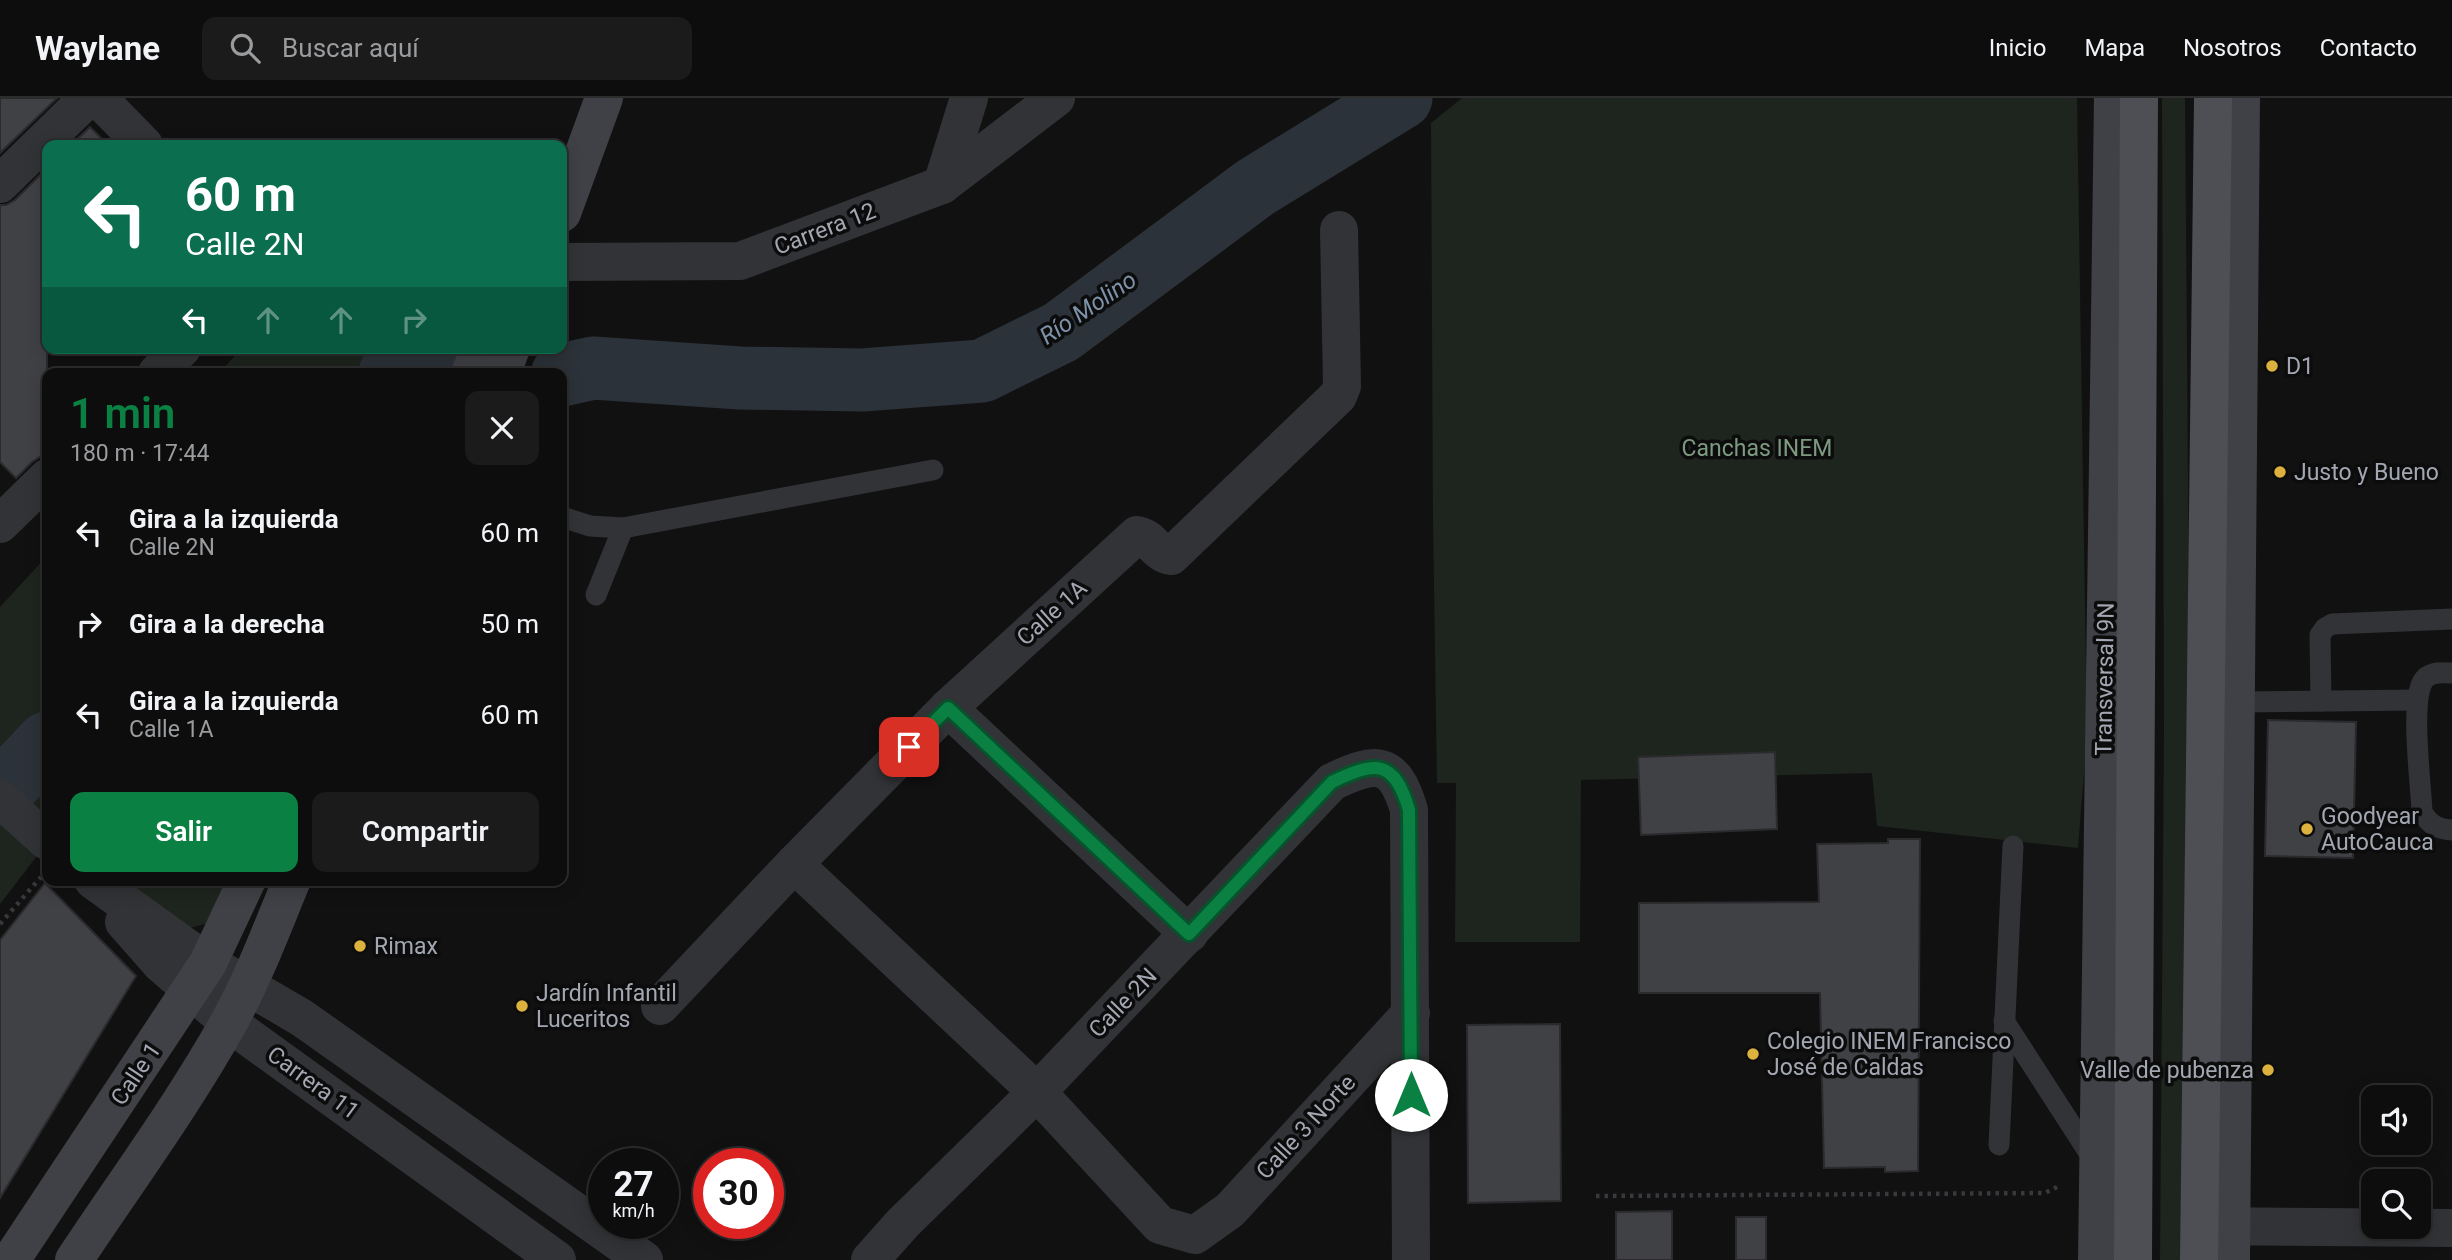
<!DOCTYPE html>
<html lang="es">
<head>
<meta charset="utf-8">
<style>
  :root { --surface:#0d0d0e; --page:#1b1b1c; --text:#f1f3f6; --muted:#9a9c9e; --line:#2d2d2e; --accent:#0b8043 }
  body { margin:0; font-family:Roboto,sans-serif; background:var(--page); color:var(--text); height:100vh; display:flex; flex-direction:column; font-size:26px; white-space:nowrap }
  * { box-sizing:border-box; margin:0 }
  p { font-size:23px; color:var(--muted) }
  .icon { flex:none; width:38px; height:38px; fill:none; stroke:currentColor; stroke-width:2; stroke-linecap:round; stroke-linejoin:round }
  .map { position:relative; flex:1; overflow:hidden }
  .drawer { position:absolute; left:42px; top:270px; width:525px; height:518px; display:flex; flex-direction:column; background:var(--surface); border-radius:14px; box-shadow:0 4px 18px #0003,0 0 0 2px var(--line) }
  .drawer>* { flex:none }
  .guide { position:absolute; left:42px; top:42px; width:525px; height:214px; border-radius:14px; box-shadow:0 4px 18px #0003,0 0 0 2px var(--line); background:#0b6e4f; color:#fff; overflow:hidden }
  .tools { position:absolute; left:2361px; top:987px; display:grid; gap:14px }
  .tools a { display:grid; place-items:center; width:70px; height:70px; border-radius:14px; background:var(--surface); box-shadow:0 4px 18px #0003,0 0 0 2px var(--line); font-size:35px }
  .speed { position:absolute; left:588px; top:1050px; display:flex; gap:14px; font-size:35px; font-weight:700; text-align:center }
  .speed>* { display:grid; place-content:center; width:91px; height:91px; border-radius:50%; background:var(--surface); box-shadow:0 4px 18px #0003,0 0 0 2px var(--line); line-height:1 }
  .speed small { font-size:18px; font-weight:400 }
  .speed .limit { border:10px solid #d22; background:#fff; color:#111 }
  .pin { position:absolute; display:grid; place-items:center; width:60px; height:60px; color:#fff; margin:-30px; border-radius:14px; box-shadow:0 4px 10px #0006 }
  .me { position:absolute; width:77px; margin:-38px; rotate:0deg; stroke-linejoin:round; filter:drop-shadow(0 0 5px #0008) }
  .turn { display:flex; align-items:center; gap:24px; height:147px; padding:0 28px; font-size:32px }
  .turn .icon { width:91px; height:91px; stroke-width:2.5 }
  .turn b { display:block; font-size:49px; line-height:60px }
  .lanes { display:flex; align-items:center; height:66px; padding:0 28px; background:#0003; justify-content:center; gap:35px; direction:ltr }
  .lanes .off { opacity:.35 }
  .round { display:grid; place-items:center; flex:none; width:74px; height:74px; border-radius:14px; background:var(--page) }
  .headline { display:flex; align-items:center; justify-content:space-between; height:119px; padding:0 28px }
  h1 { font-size:42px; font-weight:600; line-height:52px; color:var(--accent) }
  .action { display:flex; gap:14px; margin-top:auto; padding:14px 28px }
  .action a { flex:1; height:80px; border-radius:14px; background:var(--accent); color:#fff; font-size:28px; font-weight:600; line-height:80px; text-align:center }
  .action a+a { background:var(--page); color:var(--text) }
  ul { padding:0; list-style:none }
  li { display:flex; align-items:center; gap:21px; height:91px; padding:0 28px }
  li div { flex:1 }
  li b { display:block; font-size:26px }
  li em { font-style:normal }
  header { display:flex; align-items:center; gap:42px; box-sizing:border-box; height:98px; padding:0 35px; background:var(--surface); border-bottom:2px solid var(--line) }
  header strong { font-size:33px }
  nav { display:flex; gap:38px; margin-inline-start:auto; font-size:24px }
  .search { width:490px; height:63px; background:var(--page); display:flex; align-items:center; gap:18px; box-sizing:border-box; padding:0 24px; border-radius:14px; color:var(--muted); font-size:26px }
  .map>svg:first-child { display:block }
  .green { fill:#1e241e }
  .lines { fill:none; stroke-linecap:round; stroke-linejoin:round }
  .river { stroke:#2c3239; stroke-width:63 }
  .building { fill:#404145; stroke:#2b2b2e; stroke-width:2 }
  .path { stroke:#38393d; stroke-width:4.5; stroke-dasharray:3.5 5; stroke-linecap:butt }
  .service { stroke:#323336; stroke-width:21 }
  .minor { stroke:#323336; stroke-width:38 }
  .secondary { stroke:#404146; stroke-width:38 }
  .primary { stroke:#4e4f55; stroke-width:38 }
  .route-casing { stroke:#07532c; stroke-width:18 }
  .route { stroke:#0b8043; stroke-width:12 }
  .poi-dot { fill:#ddb13e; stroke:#0c0c0d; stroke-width:2.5 }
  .labels { text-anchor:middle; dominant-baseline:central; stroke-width:7; stroke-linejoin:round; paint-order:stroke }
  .street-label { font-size:23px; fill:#a3a7b1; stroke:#0c0c0d }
  .poi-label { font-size:23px; fill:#a3a7b1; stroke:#0c0c0d; text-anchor:start }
  .park-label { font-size:23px; fill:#7c9a80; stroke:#0c0c0d }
  .water-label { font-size:24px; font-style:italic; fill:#7d92a9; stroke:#0c0c0d }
</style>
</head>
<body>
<header>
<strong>Waylane</strong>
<div class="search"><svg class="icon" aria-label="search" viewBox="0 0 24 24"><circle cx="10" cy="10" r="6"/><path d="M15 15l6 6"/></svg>Buscar aquí</div>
<nav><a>Inicio</a><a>Mapa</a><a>Nosotros</a><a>Contacto</a></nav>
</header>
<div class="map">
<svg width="2452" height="1162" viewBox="0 0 2452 1162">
  <rect width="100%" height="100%" fill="#111112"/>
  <!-- green -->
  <g class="green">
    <path d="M 1462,0 L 2077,0 L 2087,638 L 2078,750 L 1877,728 L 1872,675 L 1581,682 L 1580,844 L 1455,844 L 1456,685 L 1437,685 L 1433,422 L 1431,25 Z"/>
    <path d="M 2162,0 L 2185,0 L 2190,626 L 2184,1162 L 2160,1162 L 2164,632 Z"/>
    <path d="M 242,250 L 461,250 L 450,275 L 219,275 Z"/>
    <path d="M 47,458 L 47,717 L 0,676 L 0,509 Z"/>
    <path d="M 0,723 L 40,754 L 0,806 Z"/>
    <path d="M 121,782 L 236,782 L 219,822 L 190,830 Z"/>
  </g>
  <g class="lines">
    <!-- river -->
    <g class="river">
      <path d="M 390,275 L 403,259 L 483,275"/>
      <path d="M 562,277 L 593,270 L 740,280 L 862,282 L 982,273 L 1061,234 L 1256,89 L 1401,0"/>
      <path d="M 0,695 L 47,645"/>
    </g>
  </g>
  <!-- building -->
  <g class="building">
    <path d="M 0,0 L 57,0 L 0,55 Z"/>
    <path d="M 90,29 L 108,47 L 71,47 Z"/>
    <path d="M 47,70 L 47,354 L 32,364 L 16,380 L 0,364 L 0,107 L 6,107 L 15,102 Z"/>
    <path d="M 2268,622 L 2356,624 L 2353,760 L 2265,758 Z"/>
    <path d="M 1775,654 L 1777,731 L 1641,737 L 1638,659 Z"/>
    <path d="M 1888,741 L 1920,741 L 1918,1073 L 1885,1074 L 1885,1069 L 1824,1070 L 1820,895 L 1639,895 L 1639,805 L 1819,804 L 1817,746 L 1888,745 Z"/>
    <path d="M 45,785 L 136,878 L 0,1100 L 0,842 Z"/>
    <path d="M 1560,926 L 1561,1103 L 1468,1105 L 1467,927 Z"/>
    <path d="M 1672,1113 L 1672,1162 L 1616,1162 L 1616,1114 Z"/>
    <rect x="1736" y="1119" width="30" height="43"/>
  </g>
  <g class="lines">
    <!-- path -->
    <g class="path">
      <path d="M 0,826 L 41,779"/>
      <path d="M 1596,1098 L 2045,1095 L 2061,1087"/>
    </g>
    <!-- service -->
    <g class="service">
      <path d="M 562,419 L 590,428 L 623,430 L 933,372"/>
      <path d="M 596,497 L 623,430"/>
      <path d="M 2452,575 C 2442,575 2429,573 2423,583 C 2410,605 2421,686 2422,714 C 2430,727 2437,731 2452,732"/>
      <path d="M 2321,603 L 2320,537 L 2325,530 L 2332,526 L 2452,521"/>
      <path d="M 2236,604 L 2417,602"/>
      <path d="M 2004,923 L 2095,1064"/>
      <path d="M 1999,1047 L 2013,748"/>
    </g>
    <!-- minor -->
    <g class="minor">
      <path d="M 98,0 L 144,47"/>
      <path d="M 0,86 L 88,0"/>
      <path d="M 942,87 L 969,0"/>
      <path d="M 562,164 L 740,163 L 942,87 L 1056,0"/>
      <path d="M 157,275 L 182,250"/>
      <path d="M 0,426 L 47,380"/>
      <path d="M 948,610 L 1189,836"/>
      <path d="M 0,701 L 47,743"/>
      <path d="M 794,766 L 1037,994 L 1160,1127 L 1195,1137 L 1230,1112 L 1411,915"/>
      <path d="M 93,782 L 208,865 L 302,920 L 644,1162"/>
      <path d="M 124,824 L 161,866 L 229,925 L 557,1162"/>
      <path d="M 660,908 L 794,766 L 948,610 L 1137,437 C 1152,439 1156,456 1171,458 L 1338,298 L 1342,288 L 1339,132"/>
      <path d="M 2200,1128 L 2452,1130"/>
      <path d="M 870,1162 L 903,1125 L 1037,994 L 1332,684 C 1376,663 1394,661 1409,712 L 1411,1162"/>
    </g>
    <!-- secondary -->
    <g class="secondary">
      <path d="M 562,115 L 604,0"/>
      <path d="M 470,275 L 481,250"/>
      <path d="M 502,275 L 511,250"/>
      <path d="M 11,1162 L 208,865 L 247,782"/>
      <path d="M 74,1162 C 125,1085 184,1005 229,924 C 254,879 272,830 292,782"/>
      <path d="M 2097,1162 L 2113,0"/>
      <path d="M 2231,1162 L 2241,0"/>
    </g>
    <!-- primary -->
    <g class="primary">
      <path d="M 2133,1162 L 2139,0"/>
      <path d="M 2199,1162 L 2213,0"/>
    </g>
  </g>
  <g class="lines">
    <defs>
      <path id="route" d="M 909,649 L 948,610 L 1189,836 L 1332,684 C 1376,663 1394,661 1409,712 L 1411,997"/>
    </defs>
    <!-- route casing -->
    <use href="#route" class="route-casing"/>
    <!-- route -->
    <use href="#route" class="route"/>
  </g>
  <!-- markers -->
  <g class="poi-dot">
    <circle cx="2272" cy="268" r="7"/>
    <circle cx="2280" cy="374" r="7"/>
    <circle cx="2307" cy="731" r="7"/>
    <circle cx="360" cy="848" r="7"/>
    <circle cx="522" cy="908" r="7"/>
    <circle cx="1753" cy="956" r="7"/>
    <circle cx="2268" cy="972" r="7"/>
  </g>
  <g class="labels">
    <!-- street labels -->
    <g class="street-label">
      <text transform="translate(825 131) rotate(-21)">Carrera 12</text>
      <text transform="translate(1052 515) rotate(-42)">Calle 1A</text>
      <text transform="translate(2105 581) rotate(-89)">Transversal 9N</text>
      <text transform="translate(1123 905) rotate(-46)">Calle 2N</text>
      <text transform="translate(136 976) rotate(-56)">Calle 1</text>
      <text transform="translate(313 985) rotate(36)">Carrera 11</text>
      <text transform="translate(1306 1029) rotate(-47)">Calle 3 Norte</text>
    </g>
    <!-- poi labels -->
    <g class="poi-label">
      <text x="2286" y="268">D1</text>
      <text x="2294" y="374">Justo y Bueno</text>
      <text x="2321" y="718">Goodyear<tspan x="2321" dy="26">AutoCauca</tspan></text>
      <text x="374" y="848">Rimax</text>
      <text x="536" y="895">Jardín Infantil<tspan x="536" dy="26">Luceritos</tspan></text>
      <text x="1767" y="943">Colegio INEM Francisco<tspan x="1767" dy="26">José de Caldas</tspan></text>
      <text x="2254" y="972" text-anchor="end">Valle de pubenza</text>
    </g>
    <!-- park labels -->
    <g class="park-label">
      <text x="1757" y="350">Canchas INEM</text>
    </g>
    <!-- water labels -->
    <g class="water-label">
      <text transform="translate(1088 210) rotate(-34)">Río Molino</text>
    </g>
  </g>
</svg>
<div class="tools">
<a><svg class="icon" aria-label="sound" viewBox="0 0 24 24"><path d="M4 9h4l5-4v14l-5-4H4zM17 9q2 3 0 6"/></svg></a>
<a><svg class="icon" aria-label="search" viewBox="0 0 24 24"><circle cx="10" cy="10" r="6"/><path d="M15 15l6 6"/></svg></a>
</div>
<div class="speed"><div>27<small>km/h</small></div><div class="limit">30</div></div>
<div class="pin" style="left:909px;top:649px;background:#d93025"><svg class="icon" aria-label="arrive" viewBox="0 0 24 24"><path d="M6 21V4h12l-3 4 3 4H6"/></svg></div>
<svg class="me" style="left:1411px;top:997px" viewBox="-20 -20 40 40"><circle r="19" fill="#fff"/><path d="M0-13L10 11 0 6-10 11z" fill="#0b8043"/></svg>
<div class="guide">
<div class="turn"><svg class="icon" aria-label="left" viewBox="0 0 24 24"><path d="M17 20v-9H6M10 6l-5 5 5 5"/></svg><div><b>60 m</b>Calle 2N</div></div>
<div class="lanes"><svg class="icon" aria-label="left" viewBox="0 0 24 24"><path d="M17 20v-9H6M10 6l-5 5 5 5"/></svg><svg class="icon off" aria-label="ahead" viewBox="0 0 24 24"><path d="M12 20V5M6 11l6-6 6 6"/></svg><svg class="icon off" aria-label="ahead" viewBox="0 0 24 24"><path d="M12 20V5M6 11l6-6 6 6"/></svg><svg class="icon off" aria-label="right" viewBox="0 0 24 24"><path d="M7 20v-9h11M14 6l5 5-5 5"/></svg></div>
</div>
<section class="drawer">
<div class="headline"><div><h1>1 min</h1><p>180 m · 17:44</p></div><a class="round"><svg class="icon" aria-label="close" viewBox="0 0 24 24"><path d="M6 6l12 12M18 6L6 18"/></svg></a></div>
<ul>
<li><svg class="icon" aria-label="left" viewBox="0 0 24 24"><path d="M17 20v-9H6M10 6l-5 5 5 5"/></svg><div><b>Gira a la izquierda</b><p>Calle 2N</p></div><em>60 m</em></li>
<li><svg class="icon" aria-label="right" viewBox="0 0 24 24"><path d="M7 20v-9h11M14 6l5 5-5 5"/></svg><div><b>Gira a la derecha</b></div><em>50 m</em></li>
<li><svg class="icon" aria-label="left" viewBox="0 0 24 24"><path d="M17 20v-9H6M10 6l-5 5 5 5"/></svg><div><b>Gira a la izquierda</b><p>Calle 1A</p></div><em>60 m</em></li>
</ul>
<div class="action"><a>Salir</a><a>Compartir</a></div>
</section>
</div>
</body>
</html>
